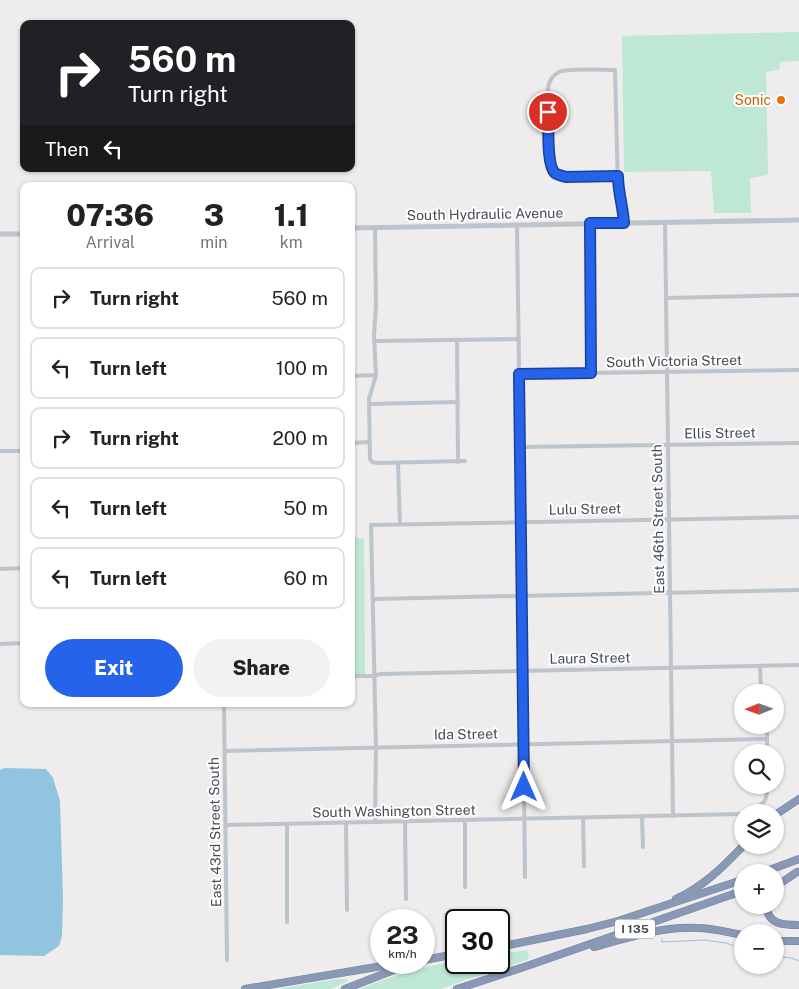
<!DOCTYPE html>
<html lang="en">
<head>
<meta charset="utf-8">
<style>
  :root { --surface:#fff; --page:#f2f2f2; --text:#222; --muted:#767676; --line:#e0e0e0; --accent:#2563eb }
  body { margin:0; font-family:"Public Sans",sans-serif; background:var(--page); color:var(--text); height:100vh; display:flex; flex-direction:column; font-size:19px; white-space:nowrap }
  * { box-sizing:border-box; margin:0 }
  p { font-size:16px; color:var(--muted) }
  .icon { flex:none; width:28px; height:28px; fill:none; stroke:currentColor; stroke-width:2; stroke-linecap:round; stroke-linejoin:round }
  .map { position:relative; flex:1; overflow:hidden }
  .side { position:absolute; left:20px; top:182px; width:335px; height:525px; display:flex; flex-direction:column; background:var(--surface); border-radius:10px; box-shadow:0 1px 4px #0004 }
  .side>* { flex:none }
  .banner { position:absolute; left:20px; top:20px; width:335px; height:152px; border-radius:10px; box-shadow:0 1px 4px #0004; background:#202124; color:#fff; overflow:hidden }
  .needle { width:32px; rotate:269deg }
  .buttons { position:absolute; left:734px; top:684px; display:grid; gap:10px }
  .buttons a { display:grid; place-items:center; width:50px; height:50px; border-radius:50%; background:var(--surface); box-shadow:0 1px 4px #0004; font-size:25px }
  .speed { position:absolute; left:370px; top:909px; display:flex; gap:10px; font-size:25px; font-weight:700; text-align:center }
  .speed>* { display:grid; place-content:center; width:65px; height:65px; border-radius:50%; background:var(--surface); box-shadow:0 1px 4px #0004; line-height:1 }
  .speed small { font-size:12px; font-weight:400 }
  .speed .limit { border:2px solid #111; border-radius:8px; background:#fff; color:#111 }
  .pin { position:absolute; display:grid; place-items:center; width:42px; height:42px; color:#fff; margin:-21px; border:2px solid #fff; border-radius:50%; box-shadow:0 1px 5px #0007 }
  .me { position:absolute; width:55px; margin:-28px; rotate:0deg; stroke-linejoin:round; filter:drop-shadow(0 0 4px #0008) }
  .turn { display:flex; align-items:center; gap:18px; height:105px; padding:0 25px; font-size:22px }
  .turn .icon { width:65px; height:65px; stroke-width:2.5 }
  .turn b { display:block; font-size:35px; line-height:42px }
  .then { display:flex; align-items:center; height:48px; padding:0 25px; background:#0003; gap:10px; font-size:19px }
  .eta { display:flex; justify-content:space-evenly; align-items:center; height:85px; text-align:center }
  .eta b { font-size:30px; font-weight:800; line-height:35px }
  .primary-button { display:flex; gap:10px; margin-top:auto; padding:10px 25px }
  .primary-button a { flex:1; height:58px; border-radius:30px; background:var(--accent); color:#fff; font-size:20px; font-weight:800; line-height:58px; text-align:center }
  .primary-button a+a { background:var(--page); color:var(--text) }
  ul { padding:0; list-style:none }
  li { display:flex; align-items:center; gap:15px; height:62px; margin:0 10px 8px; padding:0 15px; border:2px solid var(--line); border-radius:10px }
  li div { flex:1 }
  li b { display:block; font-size:19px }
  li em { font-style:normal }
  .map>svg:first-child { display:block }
  .green { fill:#bee8d4 }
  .water { fill:#90c4df }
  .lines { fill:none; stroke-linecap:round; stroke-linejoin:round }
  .stream { stroke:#90c4df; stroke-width:1 }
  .motorway-casing { stroke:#7483a1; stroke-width:8 }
  .minor { stroke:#bec4cc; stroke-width:4 }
  .tertiary { stroke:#bec4cc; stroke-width:5 }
  .motorway { stroke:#8998b5; stroke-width:7 }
  .route-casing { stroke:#184099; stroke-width:12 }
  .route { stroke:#2563eb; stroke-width:9 }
  .food-dot { fill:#e8710a; stroke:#fff; stroke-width:2 }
  .labels { text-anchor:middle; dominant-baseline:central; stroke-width:4; stroke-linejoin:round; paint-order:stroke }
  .shield { fill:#fff; stroke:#7e8289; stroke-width:1 }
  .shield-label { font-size:12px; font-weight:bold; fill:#464d56 }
  .food-label { font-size:14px; fill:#c56008; stroke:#fff; text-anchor:end }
  .street-label { font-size:14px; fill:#464d56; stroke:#fff }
</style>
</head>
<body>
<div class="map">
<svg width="799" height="989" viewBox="0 0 799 989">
  <rect width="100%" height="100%" fill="#eeecec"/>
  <!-- green -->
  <g class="green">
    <path d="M 799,32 L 799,61 L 781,62 L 779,70 L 766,72 L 768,175 L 750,178 L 751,213 L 714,213 L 711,171 L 624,172 L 622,36 Z"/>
    <path d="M 351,533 L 357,538 L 364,539 L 365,674 L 351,674 Z"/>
    <path d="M 527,950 L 529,955 L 527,960 L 487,974 L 471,978 L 441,989 L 360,989 C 391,976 423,967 456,961 L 456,962 L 499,962 L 499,954 Z"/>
    <path d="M 337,979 L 347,979 L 348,981 L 331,989 L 278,989 Z"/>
  </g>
  <!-- water -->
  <path class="water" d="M 5,768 L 46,769 L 53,778 L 60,801 L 63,899 L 62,936 L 59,946 L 44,956 L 0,955 L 0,770 Z"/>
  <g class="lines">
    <!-- stream -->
    <g class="stream">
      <path d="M 662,938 L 662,942 L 704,940 L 726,943 L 742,949"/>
      <path d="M 775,956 L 791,958 L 799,961"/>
    </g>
    <defs>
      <g id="motorway">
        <path d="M 775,815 L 799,799"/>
        <path d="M 764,872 L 799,859"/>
        <path d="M 775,887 L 797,872"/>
        <path d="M 676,899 C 703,887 724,866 744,845"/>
        <path d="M 766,905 C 768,925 783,925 799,925"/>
        <path d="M 775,941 L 799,941"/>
        <path d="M 499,947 L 587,929 L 618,921 L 742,880"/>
        <path d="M 594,947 C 627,938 662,926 697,928 C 712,928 727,932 742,935"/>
        <path d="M 424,960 L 456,954"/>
        <path d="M 245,989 L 406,962"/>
        <path d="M 345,989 L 399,968 L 416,962"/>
        <path d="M 457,989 L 527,966 L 742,891"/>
      </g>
    </defs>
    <!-- motorway casing -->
    <use href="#motorway" class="motorway-casing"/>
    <!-- minor -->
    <g class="minor">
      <path d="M 618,176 L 566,177 C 551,174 550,166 549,152 L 548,88 C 549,81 553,75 559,72 C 568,68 603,70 615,70 L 618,189 L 623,210 L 624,223"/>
      <path d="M 665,222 L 673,816"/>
      <path d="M 590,223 L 591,373"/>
      <path d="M 517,225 L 521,510 L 525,877"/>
      <path d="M 375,228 L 376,305 L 374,335 L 376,375 L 369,399 L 370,459 L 372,462 L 378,463 L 465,461"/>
      <path d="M 666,298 L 799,295"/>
      <path d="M 457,340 L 458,462"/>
      <path d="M 375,341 L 519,339"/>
      <path d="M 519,374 L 799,370"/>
      <path d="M 351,376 L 376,375"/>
      <path d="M 369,404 L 458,402"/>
      <path d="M 351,443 L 369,442"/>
      <path d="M 520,447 L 799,443"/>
      <path d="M 0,451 L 24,451"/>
      <path d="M 398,463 L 400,524"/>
      <path d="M 0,569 L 24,568"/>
      <path d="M 373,599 L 799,590"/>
      <path d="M 0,644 L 24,643"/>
      <path d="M 760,666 L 761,687 L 764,692"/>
      <path d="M 351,676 L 371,676 L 381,674 L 799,665"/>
      <path d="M 224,704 L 227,960"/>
      <path d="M 225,751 L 767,739"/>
      <path d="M 767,752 L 767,725"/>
      <path d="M 748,812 C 763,804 768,803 767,785"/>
      <path d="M 642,817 L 643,847"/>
      <path d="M 583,818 L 584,866"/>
      <path d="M 465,821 L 465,887"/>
      <path d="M 375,822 L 376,748 L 371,525 L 799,517"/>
      <path d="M 405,822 L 406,899"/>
      <path d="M 346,823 L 347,910"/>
      <path d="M 287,824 L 287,922"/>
      <path d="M 226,825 L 742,814"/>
    </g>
    <!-- tertiary -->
    <g class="tertiary">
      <path d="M 351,228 L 799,220"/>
      <path d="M 0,234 L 24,234"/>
    </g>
    <!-- motorway -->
    <use href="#motorway" class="motorway"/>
  </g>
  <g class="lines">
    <defs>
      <path id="route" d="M 524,787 L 519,374 L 591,373 L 590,223 L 624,223 C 623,207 618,192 618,176 L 566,177 C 562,176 558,175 555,173 C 546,165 549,124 548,112"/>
    </defs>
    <!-- route casing -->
    <use href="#route" class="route-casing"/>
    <!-- route -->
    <use href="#route" class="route"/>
  </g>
  <!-- markers -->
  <circle class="food-dot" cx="781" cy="100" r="5"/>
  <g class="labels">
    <!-- shield labels -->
    <rect class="shield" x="615" y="919.5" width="40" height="19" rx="4"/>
    <g class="shield-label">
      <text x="635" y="929">I 135</text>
    </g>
    <!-- food labels -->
    <g class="food-label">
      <text x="771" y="100">Sonic</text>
    </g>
    <!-- street labels -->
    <g class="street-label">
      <text transform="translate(485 214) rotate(-1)">South Hydraulic Avenue</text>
      <text transform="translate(674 361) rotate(-1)">South Victoria Street</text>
      <text transform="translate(720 433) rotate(-1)">Ellis Street</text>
      <text transform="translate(585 509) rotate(-1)">Lulu Street</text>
      <text transform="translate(658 519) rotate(-91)">East 46th Street South</text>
      <text transform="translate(590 658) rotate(-1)">Laura Street</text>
      <text transform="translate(466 734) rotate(-1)">Ida Street</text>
      <text transform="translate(394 811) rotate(-1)">South Washington Street</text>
      <text transform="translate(215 832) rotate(-91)">East 43rd Street South</text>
    </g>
  </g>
</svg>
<div class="buttons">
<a><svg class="needle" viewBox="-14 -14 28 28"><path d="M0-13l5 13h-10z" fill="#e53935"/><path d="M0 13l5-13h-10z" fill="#767676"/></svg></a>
<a><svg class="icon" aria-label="search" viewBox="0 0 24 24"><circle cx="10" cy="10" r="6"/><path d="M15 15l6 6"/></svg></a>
<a><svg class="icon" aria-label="layers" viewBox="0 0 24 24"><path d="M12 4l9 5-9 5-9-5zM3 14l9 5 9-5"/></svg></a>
<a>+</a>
<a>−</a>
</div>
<div class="speed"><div>23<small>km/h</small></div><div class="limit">30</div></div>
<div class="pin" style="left:548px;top:112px;background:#d93025"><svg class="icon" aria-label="arrive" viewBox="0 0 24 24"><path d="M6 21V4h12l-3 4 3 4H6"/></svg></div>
<svg class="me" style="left:524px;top:787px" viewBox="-20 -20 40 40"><path d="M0-17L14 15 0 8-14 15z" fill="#2563eb" stroke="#fff" stroke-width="4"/></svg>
<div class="banner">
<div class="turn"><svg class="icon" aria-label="right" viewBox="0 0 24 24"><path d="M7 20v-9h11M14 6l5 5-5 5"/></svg><div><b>560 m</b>Turn right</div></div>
<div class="then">Then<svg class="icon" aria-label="left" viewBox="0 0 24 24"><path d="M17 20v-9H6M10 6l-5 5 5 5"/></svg></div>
</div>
<section class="side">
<div class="eta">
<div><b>07:36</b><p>Arrival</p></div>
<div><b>3</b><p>min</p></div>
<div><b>1.1</b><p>km</p></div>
</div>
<ul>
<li><svg class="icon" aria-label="right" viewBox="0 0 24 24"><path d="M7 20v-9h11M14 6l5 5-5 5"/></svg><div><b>Turn right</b></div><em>560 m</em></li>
<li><svg class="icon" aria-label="left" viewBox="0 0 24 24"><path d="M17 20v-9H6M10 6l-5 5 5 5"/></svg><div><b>Turn left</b></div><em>100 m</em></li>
<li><svg class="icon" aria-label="right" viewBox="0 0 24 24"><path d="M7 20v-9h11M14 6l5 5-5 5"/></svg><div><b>Turn right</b></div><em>200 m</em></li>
<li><svg class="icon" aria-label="left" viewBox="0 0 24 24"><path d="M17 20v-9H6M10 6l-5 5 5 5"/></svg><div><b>Turn left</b></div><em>50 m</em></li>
<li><svg class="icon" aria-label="left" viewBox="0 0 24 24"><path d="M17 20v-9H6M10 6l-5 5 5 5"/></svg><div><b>Turn left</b></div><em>60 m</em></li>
</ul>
<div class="primary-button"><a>Exit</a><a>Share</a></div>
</section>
</div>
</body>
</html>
